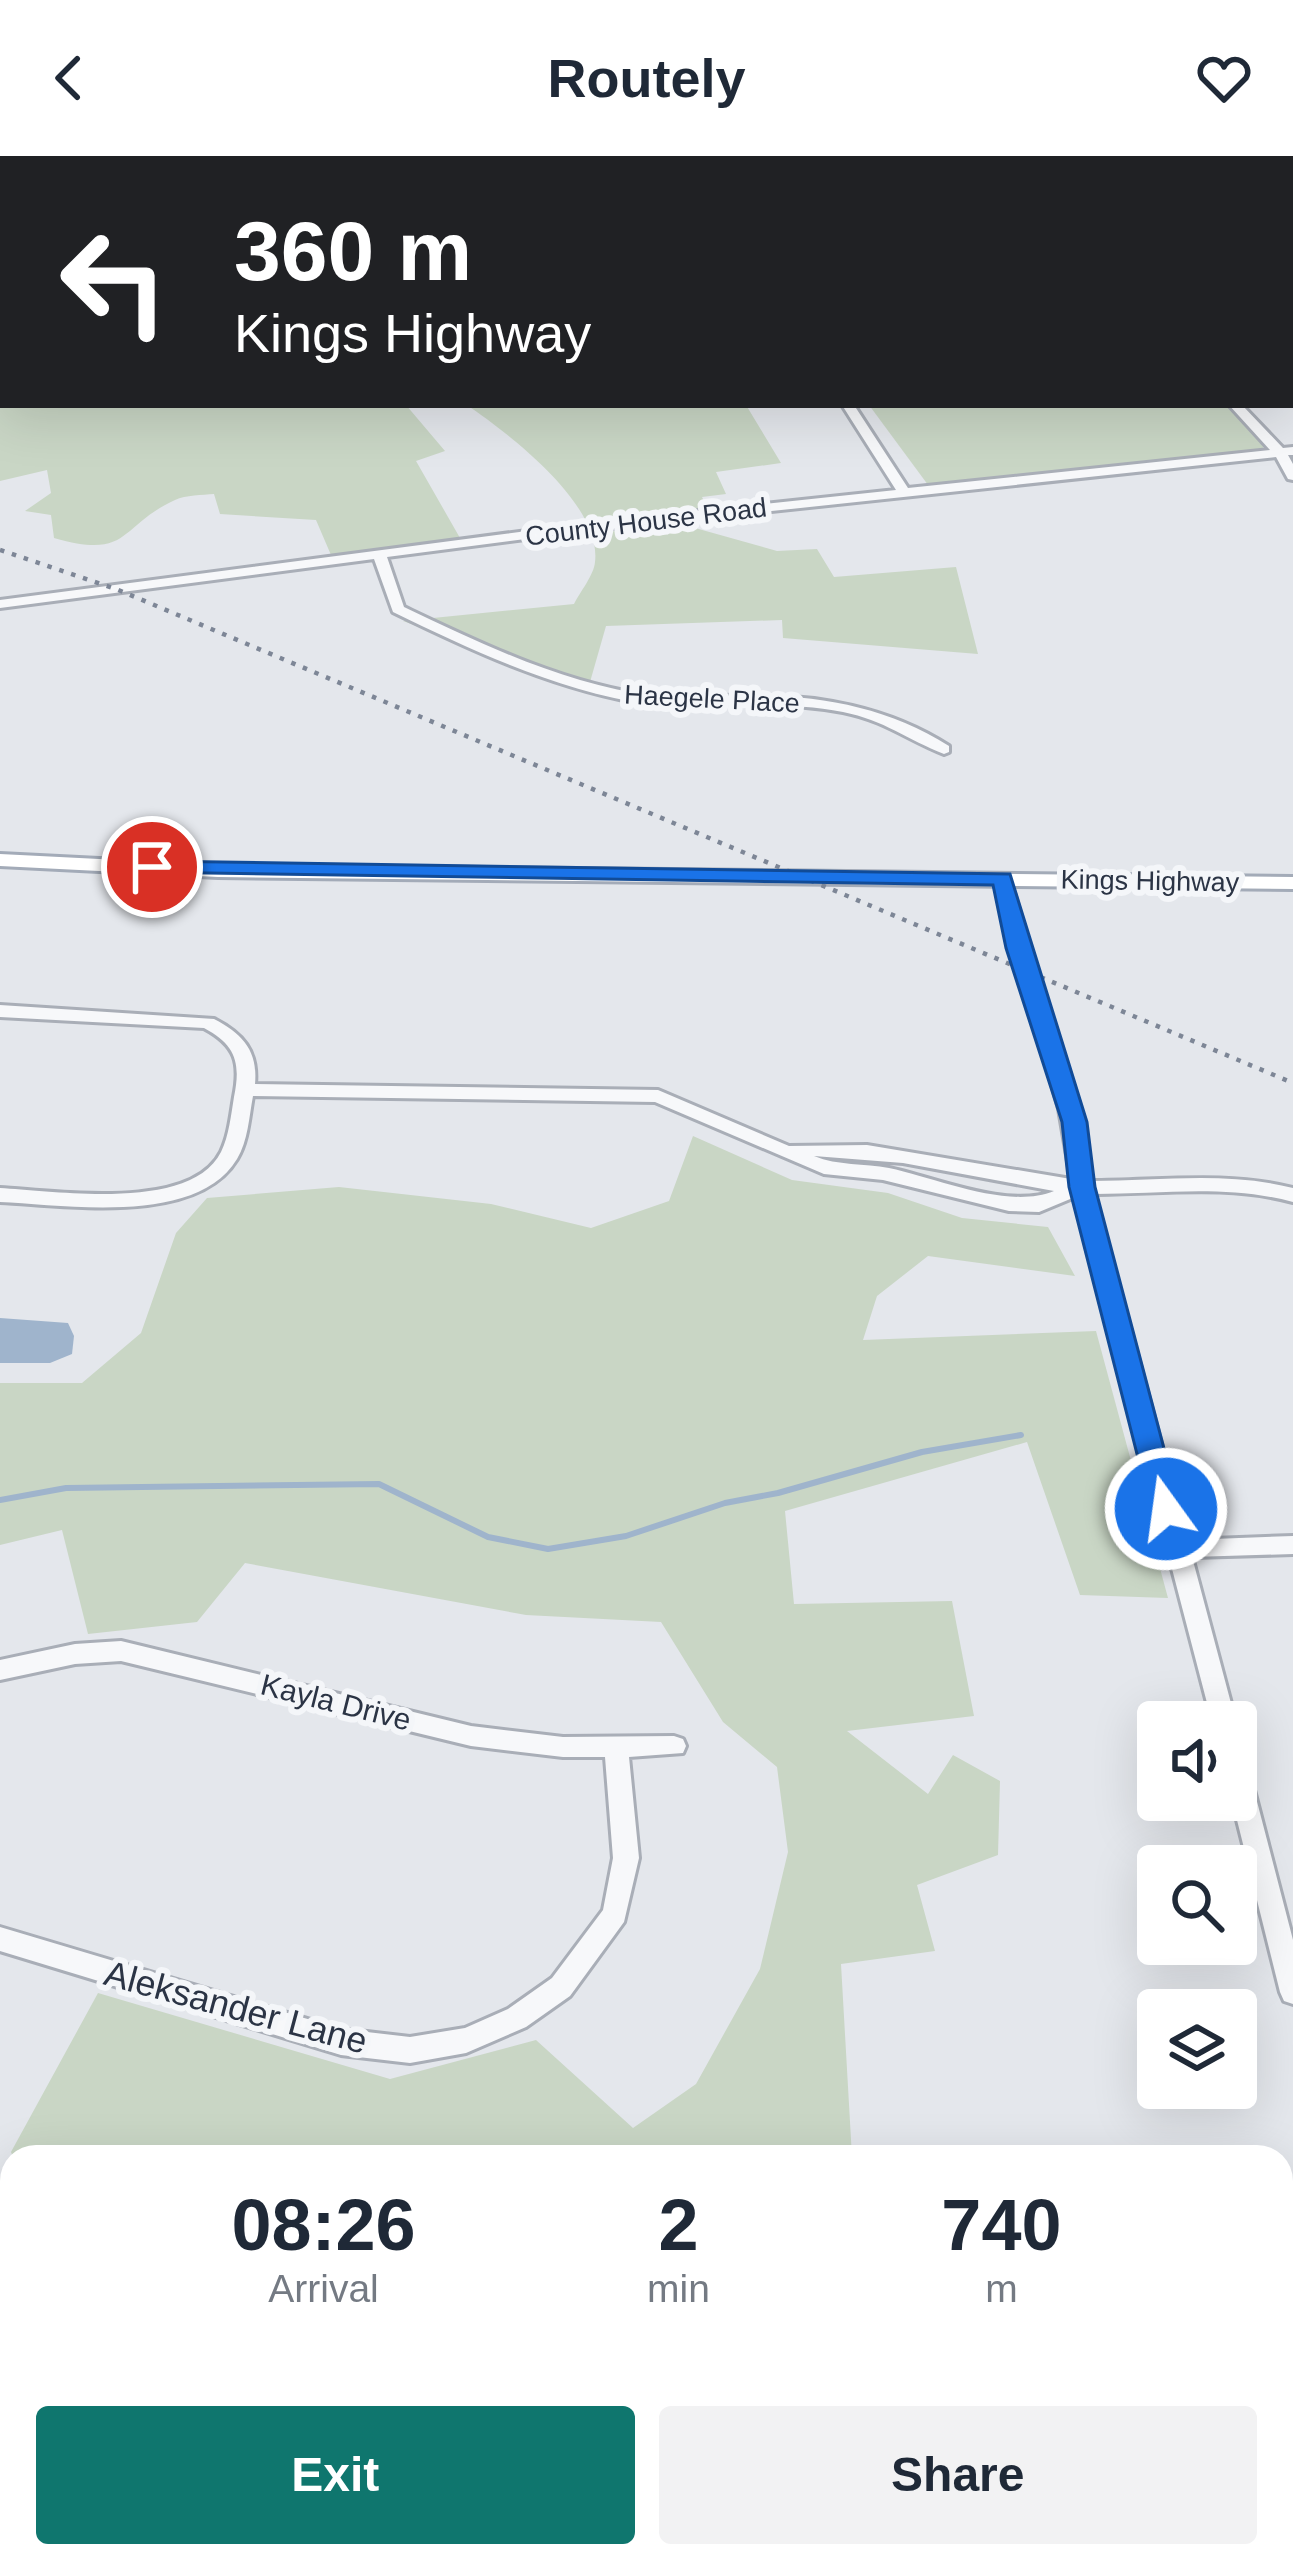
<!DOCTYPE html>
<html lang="en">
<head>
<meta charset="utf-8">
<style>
  :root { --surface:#fff; --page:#f2f2f3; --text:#1f2937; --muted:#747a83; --accent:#0f766e }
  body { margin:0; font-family:Helvetica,sans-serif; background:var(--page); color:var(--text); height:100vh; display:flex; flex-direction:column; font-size:45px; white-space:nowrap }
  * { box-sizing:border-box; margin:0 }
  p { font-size:39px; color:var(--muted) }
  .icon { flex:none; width:66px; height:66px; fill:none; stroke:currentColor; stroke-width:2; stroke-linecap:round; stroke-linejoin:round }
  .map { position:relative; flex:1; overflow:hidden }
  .panel { position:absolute; left:0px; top:1989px; width:1293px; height:423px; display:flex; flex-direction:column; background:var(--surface); border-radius:36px 36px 0 0; box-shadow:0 12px 48px #0002 }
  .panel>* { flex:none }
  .guide { position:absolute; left:0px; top:0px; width:1293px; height:252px; box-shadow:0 12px 48px #0002; background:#202124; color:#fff; overflow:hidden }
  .tools { position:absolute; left:1137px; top:1545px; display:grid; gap:24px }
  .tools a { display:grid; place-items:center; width:120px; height:120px; border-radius:12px; background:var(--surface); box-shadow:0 12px 48px #0002; font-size:60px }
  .pin { position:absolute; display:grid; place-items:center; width:102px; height:102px; color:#fff; margin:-51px; border:6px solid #fff; border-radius:50%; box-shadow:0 3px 12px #0007 }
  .me { position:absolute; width:132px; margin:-66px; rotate:346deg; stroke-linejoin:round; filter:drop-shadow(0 0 9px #0008) }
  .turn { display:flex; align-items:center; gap:42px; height:252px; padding:0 36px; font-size:54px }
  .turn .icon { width:156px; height:156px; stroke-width:2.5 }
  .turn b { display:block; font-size:84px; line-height:102px }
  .eta { display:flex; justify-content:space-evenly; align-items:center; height:204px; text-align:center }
  .eta b { font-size:72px; font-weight:700; line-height:84px }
  .cta { display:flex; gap:24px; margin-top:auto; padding:24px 36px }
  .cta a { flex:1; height:138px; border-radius:12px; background:var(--accent); color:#fff; font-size:48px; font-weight:700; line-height:138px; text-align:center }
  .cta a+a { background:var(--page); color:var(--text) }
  header { display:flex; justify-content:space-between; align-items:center; height:156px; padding:0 36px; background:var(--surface); font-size:54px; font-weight:700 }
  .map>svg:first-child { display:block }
  .green { fill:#c9d6c5 }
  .water { fill:#9fb4cc }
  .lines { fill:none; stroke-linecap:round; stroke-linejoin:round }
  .stream { stroke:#9fb4cc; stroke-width:6 }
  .minor-casing { stroke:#a9aeb7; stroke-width:6 }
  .major-casing { stroke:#a3abb8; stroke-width:6 }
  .minor { fill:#f7f8fa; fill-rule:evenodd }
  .major { fill:#fff; fill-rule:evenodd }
  .rail { stroke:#7d8696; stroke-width:4.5; stroke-dasharray:4.5 8; stroke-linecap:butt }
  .route { fill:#1a73e8; stroke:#114b97; stroke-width:3 }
  .labels { text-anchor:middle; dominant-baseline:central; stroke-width:12; stroke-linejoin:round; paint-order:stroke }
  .far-street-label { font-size:27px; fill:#2b3445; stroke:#f4f6f9 }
  .street-label { font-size:30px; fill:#2b3445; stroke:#f4f6f9 }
  .near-street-label { font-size:36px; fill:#2b3445; stroke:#f4f6f9 }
</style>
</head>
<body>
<header><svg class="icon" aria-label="back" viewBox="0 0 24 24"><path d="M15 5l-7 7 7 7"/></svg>Routely<svg class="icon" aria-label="heart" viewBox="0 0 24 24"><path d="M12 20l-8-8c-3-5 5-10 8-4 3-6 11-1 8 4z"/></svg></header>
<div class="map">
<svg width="1293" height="2410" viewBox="0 0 1293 2410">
  <rect width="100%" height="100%" fill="#e4e7ec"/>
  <!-- green -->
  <g class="green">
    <path d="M 380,0 L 1293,0 L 1293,106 L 1290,3 L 372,3 Z"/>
    <path d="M 0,128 L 3,249 L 406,249 L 445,295 L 416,305 L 464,389 L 334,406 L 316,364 L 220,358 L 214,338 C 202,339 186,339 175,344 C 118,370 131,404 54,382 L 51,359 L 25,355 L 51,337 L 47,314 L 0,325 Z"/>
    <path d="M 467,249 L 746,249 L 781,307 L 716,316 L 726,338 L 702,341 L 711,359 L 688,370 L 777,395 L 817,393 L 834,421 L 956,411 L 978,498 L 783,482 L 782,464 L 606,470 L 588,533 L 403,465 L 574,448 C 580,436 594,419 595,406 C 602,348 509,278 467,249 Z"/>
    <path d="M 869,249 L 1230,249 L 1268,288 L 1256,297 L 931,333 Z"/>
    <path d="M 693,980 L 792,1024 L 888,1037 L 962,1062 L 1048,1071 L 1075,1120 L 928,1100 L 877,1140 L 863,1184 L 1096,1175 L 1168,1442 L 1080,1439 L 1027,1286 L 785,1355 L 794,1448 L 952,1445 L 974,1560 L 847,1575 L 928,1638 L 953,1599 L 1000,1625 L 998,1699 L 917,1729 L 935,1795 L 841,1808 L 852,2001 L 13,2001 L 11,1996 L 98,1837 L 390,1923 L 536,1884 L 633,1972 L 696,1928 L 760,1813 L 788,1696 L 777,1611 L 723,1566 L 661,1466 L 526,1459 L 245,1407 L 197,1466 L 88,1478 L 62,1374 L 0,1389 L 0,1227 L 82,1227 L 141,1177 L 176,1077 L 207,1042 L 339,1031 L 491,1048 L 591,1072 L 669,1045 Z"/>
    <path d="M 12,2139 L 12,2400 L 659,2400 L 656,2410 L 0,2410 L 0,2154 Z"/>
  </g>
  <!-- water -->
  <path class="water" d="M 0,1162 L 68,1167 L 74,1180 L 72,1198 L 50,1207 L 0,1207 Z"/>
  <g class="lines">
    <!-- stream -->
    <path class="stream" d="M 0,1344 L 66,1332 L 379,1328 L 488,1381 L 548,1393 L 626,1380 L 725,1347 L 778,1337 L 922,1296 L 1021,1279"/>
    <defs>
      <g id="minor">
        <path d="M 842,249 L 854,249 L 908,332 L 1270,294 L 1229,249 L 1242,249 L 1283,292 L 1293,291 L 1293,299 L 1288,299 L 1293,308 L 1293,324 L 1288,323 L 1276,301 L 595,374 L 387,401 L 404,451 C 484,489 566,529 655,540 C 686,544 716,540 747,539 C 819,539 888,551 949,590 L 949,596 L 944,598 C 908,584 884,564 843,556 C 810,550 776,548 742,549 C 712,549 681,553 651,549 C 559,535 475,496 393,456 L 374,403 L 0,452 L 0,444 L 595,366 L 896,334 Z"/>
        <path d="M 1002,718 L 1010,723 L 1077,953 L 1091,1025 C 1159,1025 1226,1015 1293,1032 L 1293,1046 C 1226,1028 1161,1038 1094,1038 L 1187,1384 L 1293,1380 L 1293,1398 L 1192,1401 L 1236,1566 L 1212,1566 L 1075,1041 L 1039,1056 L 1009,1055 L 883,1024 L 824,1018 L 655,946 L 253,940 C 249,961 248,985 237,1003 C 197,1070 66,1049 0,1046 L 0,1032 C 56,1035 191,1056 221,996 C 229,980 231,959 234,941 C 241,907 236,889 204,872 L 0,861 L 0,849 L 214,863 C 243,878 258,895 255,928 L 658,934 L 789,990 L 867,989 L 1071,1023 L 1059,953 L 994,723 ZM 814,1000 L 903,1007 L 1054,1035 C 1008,1054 937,1022 889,1012 C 864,1007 838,1010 814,1000 Z"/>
        <path d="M 121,1485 L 471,1570 L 563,1581 L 674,1580 L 683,1583 L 686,1590 L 683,1597 L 629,1601 L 639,1702 L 624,1766 L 570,1840 L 526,1871 L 466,1897 L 410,1907 L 341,1899 L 0,1795 L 0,1771 L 341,1873 L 410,1881 L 465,1872 L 508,1853 L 552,1822 L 603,1754 L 613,1702 L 605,1601 L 563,1601 L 471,1590 L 121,1505 L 75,1508 L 0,1524 L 0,1504 L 75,1488 Z"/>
        <path d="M 1236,1600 L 1245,1604 L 1248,1611 L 1293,1784 L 1293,1848 L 1284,1845 L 1280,1836 L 1232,1644 L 1236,1644 Z"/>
      </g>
      <g id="major">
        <path d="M 85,0 L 100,0 L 83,3 Z"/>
        <path d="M 3,80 L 3,91 L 0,91 L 0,81 Z"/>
        <path d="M 0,698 L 218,709 L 1293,721 L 1293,733 L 218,721 L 0,710 Z"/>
      </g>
    </defs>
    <!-- minor casing -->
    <use href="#minor" class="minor-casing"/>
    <!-- major casing -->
    <use href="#major" class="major-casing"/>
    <!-- minor -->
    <use href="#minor" class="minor"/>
    <!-- major -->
    <use href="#major" class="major"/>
    <!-- rail -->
    <path class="rail" d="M 0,394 L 116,433 L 1293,927"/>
  </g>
  <!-- route -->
  <path class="route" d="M 152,705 L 1010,718 L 1087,966 L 1095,1031 L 1180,1353 L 1176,1361 L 1156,1361 L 1151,1353 L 1069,1031 L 1062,966 L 1006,792 L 993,729 L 144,716 L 144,707 Z"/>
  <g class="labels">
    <!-- far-street labels -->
    <g class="far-street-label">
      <text transform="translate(646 366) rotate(-7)">County House Road</text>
      <text transform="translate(712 543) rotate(3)">Haegele Place</text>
      <text transform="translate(1150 725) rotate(1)">Kings Highway</text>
    </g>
    <!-- street labels -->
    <g class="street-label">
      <text transform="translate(336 1546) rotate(14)">Kayla Drive</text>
    </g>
    <!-- near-street labels -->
    <g class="near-street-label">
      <text transform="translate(236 1851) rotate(15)">Aleksander Lane</text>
    </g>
  </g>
</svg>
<div class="tools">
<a><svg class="icon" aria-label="sound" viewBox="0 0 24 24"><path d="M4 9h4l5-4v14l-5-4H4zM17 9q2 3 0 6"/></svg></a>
<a><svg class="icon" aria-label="search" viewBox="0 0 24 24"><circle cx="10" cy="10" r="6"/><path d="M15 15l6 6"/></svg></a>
<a><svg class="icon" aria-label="layers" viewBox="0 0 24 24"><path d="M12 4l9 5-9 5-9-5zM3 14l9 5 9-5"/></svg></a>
</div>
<div class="pin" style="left:152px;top:711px;background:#d93025"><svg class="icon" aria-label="arrive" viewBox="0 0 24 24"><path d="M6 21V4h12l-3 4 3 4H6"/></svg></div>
<svg class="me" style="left:1166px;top:1353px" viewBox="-20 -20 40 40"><circle r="17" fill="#1a73e8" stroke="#fff" stroke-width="3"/><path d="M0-11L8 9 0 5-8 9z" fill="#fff"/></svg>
<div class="guide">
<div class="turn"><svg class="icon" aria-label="left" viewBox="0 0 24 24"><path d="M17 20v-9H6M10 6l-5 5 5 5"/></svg><div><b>360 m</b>Kings Highway</div></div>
</div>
<section class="panel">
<div class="eta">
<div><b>08:26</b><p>Arrival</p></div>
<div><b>2</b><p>min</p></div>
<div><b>740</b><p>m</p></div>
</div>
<div class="cta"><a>Exit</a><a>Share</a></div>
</section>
</div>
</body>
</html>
